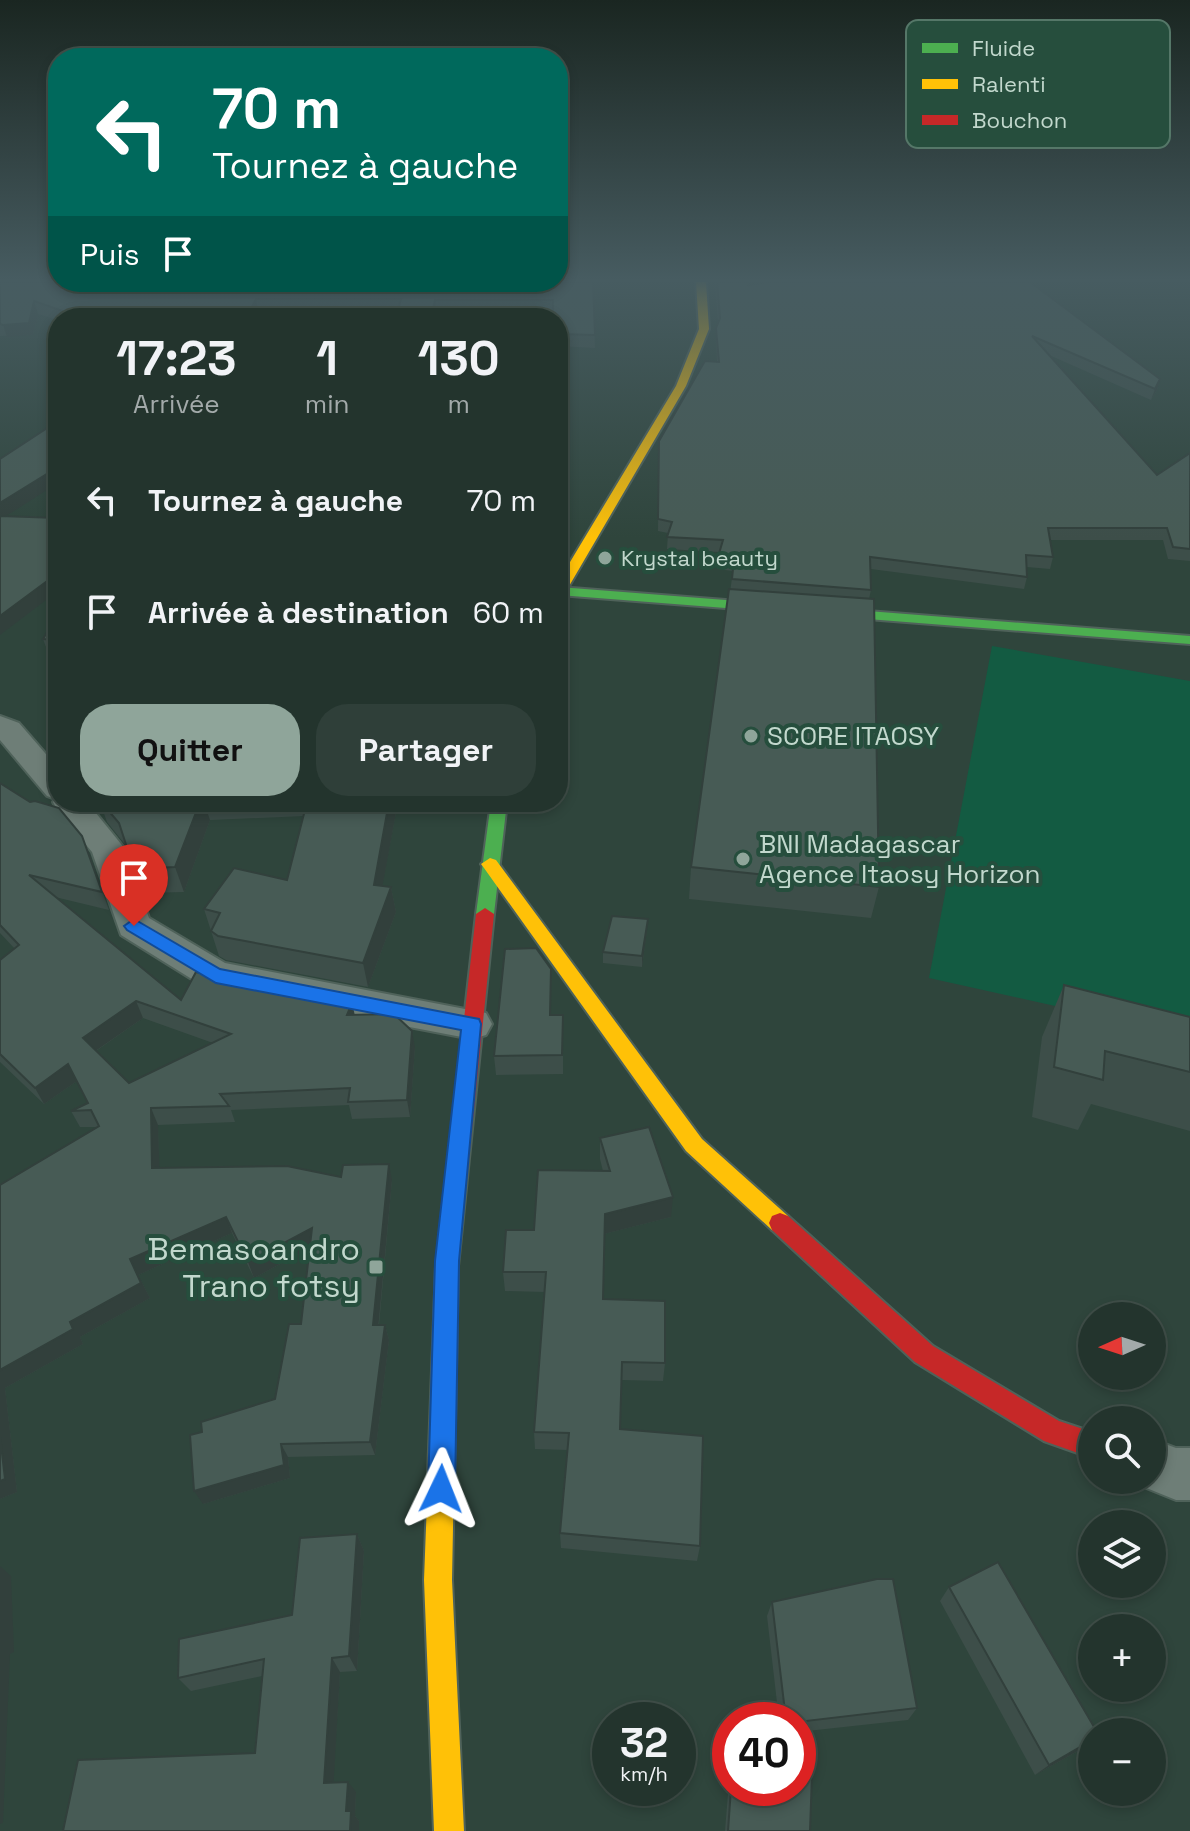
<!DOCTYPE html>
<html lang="fr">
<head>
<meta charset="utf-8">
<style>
  :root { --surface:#23342d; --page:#2f3f39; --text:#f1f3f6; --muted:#a3aaaa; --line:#404f49; --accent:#8fa59a }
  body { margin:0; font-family:"Space Grotesk",sans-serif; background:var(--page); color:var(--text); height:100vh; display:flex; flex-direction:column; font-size:30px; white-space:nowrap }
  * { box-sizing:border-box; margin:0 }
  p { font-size:26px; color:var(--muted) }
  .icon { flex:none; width:44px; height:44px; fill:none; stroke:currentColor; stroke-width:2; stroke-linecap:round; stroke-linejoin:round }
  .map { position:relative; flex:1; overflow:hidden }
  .sheet { position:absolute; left:48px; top:308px; width:520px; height:504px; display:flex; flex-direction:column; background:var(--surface); border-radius:32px; box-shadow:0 4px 12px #0003,0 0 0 2px var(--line) }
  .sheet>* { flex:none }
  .hud { position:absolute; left:48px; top:48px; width:520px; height:244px; border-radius:32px; box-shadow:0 4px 12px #0003,0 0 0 2px var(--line); background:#00695c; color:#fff; overflow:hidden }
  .needle { width:52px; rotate:267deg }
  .controls { position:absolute; left:1078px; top:1302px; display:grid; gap:16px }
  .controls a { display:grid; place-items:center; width:88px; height:88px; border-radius:50%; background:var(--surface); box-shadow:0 4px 12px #0003,0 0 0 2px var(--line); font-size:40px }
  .speed { position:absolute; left:592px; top:1702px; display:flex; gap:16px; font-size:40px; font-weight:700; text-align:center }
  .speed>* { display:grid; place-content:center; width:104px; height:104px; border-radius:50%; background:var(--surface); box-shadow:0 4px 12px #0003,0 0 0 2px var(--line); line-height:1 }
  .speed small { font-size:20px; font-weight:400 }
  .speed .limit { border:12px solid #d22; background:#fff; color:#111 }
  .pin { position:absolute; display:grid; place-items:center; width:68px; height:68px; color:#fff; margin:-82px -34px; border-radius:50% 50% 50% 0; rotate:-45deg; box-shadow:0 0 8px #0007 }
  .pin .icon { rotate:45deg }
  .me { position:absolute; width:88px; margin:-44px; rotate:2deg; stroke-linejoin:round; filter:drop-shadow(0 0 6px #0008) }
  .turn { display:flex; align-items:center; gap:28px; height:168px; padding:0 32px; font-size:36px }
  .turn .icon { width:104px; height:104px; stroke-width:2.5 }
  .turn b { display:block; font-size:56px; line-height:68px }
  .then { display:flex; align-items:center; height:76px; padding:0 32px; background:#0003; gap:16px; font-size:30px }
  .eta { display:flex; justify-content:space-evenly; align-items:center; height:136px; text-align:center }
  .eta b { font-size:48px; font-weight:800; line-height:56px }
  .cta { display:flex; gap:16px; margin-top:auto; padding:16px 32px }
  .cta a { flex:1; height:92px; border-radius:32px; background:var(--accent); color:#111; font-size:32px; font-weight:800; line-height:92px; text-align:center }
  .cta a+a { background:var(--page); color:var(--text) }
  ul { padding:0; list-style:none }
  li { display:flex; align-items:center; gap:24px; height:112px; padding:0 32px }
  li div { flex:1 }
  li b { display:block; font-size:30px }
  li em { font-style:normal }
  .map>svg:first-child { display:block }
  .green { fill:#135b42 }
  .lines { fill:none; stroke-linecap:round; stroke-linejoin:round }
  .street-casing { stroke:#4f625a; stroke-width:4 }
  .fast-casing { stroke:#4f625a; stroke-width:4 }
  .slow-casing { stroke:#4f625a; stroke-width:4 }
  .jam-casing { stroke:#4f625a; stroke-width:4 }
  .street { fill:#6e7e77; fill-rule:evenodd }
  .fast { fill:#4caf50; fill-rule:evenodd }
  .slow { fill:#ffc107; fill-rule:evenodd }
  .jam { fill:#c62828; fill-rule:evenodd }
  .wall { fill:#3d4e49; fill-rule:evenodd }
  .shaded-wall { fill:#32403c }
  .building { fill:#475b55; stroke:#32403c; stroke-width:2; fill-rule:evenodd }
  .route { fill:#1a73e8; stroke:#114b97; stroke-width:2 }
  .poi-dot { fill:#8fa59a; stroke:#264e3d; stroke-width:3 }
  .labels { text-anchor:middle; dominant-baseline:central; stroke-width:8; stroke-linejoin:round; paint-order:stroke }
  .far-poi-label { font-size:22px; fill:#c2d8cd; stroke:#264e3d; text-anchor:start }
  .poi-label { font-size:26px; fill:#c2d8cd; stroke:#264e3d; text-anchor:start }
  .near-poi-label { font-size:32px; fill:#c2d8cd; stroke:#264e3d; text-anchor:end }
  .key { fill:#264e3d; stroke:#557768; stroke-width:2 }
  .key-label { font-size:22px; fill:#c2d8cd }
</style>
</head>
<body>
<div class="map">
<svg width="1190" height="1831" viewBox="0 0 1190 1831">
  <rect width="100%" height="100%" fill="#2f453c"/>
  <!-- green -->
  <path class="green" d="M 992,646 L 1190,681 L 1190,1036 L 929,978 Z"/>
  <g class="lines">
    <defs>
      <g id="street">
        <path d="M 0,716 L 19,723 L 58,768 L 58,802 L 87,802 L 125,849 L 149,918 L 225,963 L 486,1013 L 492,1024 L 486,1035 L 472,1039 L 216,990 L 203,986 L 121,935 L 92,852 L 57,810 L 53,802 L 55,799 L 47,796 L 0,740 Z"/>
        <path d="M 1152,1439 L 1176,1448 L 1190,1448 L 1190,1500 L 1176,1500 L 1134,1483 L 1132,1480 L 1152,1480 Z"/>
      </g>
      <g id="fast">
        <path d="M 559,587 L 1190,636 L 1190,644 L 559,595 Z"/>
        <path d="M 491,802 L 507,802 L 494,914 L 485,920 L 476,914 Z"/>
      </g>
      <g id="slow">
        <path d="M 696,282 L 706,282 L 709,329 L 686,386 L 565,593 L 558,597 L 558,582 L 676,386 L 699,329 Z"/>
        <path d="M 490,858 L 496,860 L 702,1139 L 788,1216 L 791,1223 L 788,1230 L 780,1233 L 772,1230 L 686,1151 L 484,868 L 481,864 Z"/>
        <path d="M 447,1256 L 455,1259 L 458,1266 L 452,1580 L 464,1831 L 434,1831 L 424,1580 L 436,1266 L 439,1259 Z"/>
      </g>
      <g id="jam">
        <path d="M 485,908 L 494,914 L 458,1266 L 455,1273 L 447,1276 L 439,1273 L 436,1266 L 476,914 Z"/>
        <path d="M 780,1213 L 788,1216 L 933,1346 L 1059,1421 L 1092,1432 L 1092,1458 L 1044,1441 L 915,1362 L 772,1230 L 769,1223 L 772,1216 Z"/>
      </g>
    </defs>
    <!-- street casing -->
    <use href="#street" class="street-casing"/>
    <!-- fast casing -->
    <use href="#fast" class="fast-casing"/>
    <!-- slow casing -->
    <use href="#slow" class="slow-casing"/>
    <!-- jam casing -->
    <use href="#jam" class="jam-casing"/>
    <!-- street -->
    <use href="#street" class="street"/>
    <!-- fast -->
    <use href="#fast" class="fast"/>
    <!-- slow -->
    <use href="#slow" class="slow"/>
    <!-- jam -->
    <use href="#jam" class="jam"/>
  </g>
  <!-- wall -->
  <g class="wall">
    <path d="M 0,282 L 593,282 L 595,348 L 558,346 L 558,318 L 553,312 L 436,312 L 435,318 L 399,318 L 398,312 L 258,311 L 255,318 L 58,318 L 58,320 L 38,314 L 33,335 L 0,336 Z"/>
    <path d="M 715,282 L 748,282 L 748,285 L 1030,282 L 1160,379 L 1157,390 L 1151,400 L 1049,355 L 1157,475 L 1190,453 L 1190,561 L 1168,559 L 1163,540 L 1050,540 L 1053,557 L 1050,569 L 1027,567 L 1027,577 L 1024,589 L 871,569 L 871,590 L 869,599 L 879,887 L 871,918 L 689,899 L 691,867 L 733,571 L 717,569 L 719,552 L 667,549 L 668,533 L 658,531 L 659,441 L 717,362 L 716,338 L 716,328 L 718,322 Z"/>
    <path d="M 58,614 L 58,663 L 52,663 L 43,639 Z"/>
    <path d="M 0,783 L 82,836 L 109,910 L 55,897 L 181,1000 L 354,1015 L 415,1047 L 410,1117 L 352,1119 L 349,1105 L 231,1110 L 235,1122 L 158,1125 L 159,1168 L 392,1180 L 379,1325 L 385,1325 L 389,1340 L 375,1455 L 288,1457 L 290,1478 L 203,1504 L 202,1432 L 275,1399 L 301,1324 L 310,1248 L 254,1278 L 232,1233 L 138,1275 L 150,1298 L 80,1337 L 83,1344 L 5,1388 L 17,1492 L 0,1499 L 0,1185 L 97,1127 L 80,1127 L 71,1111 L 88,1103 L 77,1081 L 44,1104 L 0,1062 L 0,960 L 15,949 L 0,933 ZM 143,1018 L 213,1043 L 129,1083 L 96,1051 Z"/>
    <path d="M 100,802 L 398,802 L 382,886 L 391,887 L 396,912 L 368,987 L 226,960 L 219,956 L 204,909 L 287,880 L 304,816 L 210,820 L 184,892 L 144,893 L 127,847 L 107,822 Z"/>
    <path d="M 647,930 L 642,967 L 603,963 L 603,952 Z"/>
    <path d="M 551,969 L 551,1015 L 563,1015 L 563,1074 L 496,1075 L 494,1056 Z"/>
    <path d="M 1064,985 L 1190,1017 L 1190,1131 L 1091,1104 L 1078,1130 L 1032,1117 L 1042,1037 Z"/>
    <path d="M 600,1138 L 671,1217 L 604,1234 L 603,1299 L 665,1363 L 663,1381 L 622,1380 L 620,1429 L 700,1546 L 697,1561 L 561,1548 L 560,1533 L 568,1450 L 535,1449 L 534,1432 L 545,1292 L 505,1291 L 503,1272 L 534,1230 L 603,1171 L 600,1159 Z"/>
    <path d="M 357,1534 L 364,1551 L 357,1671 L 340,1672 L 333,1783 L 356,1792 L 355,1816 L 359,1821 L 359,1831 L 63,1831 L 255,1753 L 262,1676 L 191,1691 L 178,1678 L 292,1615 Z"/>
    <path d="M 949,1587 L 1085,1747 L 1035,1775 L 940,1601 Z"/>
    <path d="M 772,1602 L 917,1708 L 908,1720 L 798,1732 L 798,1720 L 779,1720 L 767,1616 Z"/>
    <path d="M 730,1768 L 730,1788 L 798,1788 L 810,1831 L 725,1831 Z"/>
  </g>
  <!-- shaded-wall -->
  <g class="shaded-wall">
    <path d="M 256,299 L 258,311 L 255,318 L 246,318 Z"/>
    <path d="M 435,300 L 436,312 L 435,318 L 434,318 L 433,310 Z"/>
    <path d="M 34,301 L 38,314 L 33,335 L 7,337 L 3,325 Z"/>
    <path d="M 155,313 L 156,318 L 88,318 Z"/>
    <path d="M 1160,379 L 1157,390 L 1151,400 L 1155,389 Z"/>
    <path d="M 58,467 L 58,483 L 0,520 L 0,503 Z"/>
    <path d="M 58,573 L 58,591 L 0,635 L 0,616 Z"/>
    <path d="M 200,802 L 204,802 L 210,820 L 184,892 L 175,867 Z"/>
    <path d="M 389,802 L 398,802 L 378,910 L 374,885 Z"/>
    <path d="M 391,887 L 396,912 L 368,987 L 363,963 Z"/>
    <path d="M 648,919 L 647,930 L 642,967 L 642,956 Z"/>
    <path d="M 136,1001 L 143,1018 L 91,1054 L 83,1038 Z"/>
    <path d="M 352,1003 L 356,1020 L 347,1015 Z"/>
    <path d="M 412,1031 L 415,1047 L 410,1117 L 407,1100 Z"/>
    <path d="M 68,1064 L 77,1081 L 44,1104 L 35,1088 Z"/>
    <path d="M 151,1108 L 158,1125 L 160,1184 L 152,1168 Z"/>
    <path d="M 389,1164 L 392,1180 L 377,1340 L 373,1325 Z"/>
    <path d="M 673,1197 L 671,1217 L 604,1234 L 605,1214 Z"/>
    <path d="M 226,1217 L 232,1233 L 138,1275 L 150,1298 L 80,1337 L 83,1344 L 5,1388 L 17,1492 L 0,1499 L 0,1370 L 70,1322 L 130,1259 Z"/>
    <path d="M 312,1228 L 317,1244 L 254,1278 L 248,1262 Z"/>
    <path d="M 385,1325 L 389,1340 L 375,1455 L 370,1442 Z"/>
    <path d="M 281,1444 L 288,1457 L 290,1478 L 203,1504 L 194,1491 Z"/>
    <path d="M 357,1534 L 364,1551 L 357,1671 L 349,1656 Z"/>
    <path d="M 0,1566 L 11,1576 L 14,1652 L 10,1654 L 3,1823 L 0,1824 Z"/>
    <path d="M 332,1658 L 340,1672 L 333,1794 L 324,1783 Z"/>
    <path d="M 1092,1740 L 1085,1747 L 1035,1775 L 1049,1765 Z"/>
    <path d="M 348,1782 L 356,1792 L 355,1816 L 359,1821 L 359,1831 L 350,1831 L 346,1811 Z"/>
  </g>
  <!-- building -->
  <g class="building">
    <path d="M 0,282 L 593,282 L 595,335 L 558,334 L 558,318 L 553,318 L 553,300 L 435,300 L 433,310 L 398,310 L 401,299 L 256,299 L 246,318 L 149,318 L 155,313 L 83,318 L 34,301 L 29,323 L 3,325 L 0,324 Z"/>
    <path d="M 717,282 L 748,282 L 748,285 L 769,282 L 1030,282 L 1160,379 L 1155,389 L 1032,336 L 1157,475 L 1190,453 L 1190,549 L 1173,547 L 1167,528 L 1048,528 L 1053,557 L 1026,555 L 1027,577 L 870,557 L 871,590 L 732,579 L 734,559 L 718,557 L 723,540 L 667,537 L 672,522 L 658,519 L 659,441 L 702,366 L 705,361 L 719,362 L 716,328 L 720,318 Z"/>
    <path d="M 58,421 L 58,467 L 0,503 L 0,459 Z"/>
    <path d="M 0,516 L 58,518 L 58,573 L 0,616 Z"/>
    <path d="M 729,589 L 874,599 L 879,887 L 691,867 Z"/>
    <path d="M 58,614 L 58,640 L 43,639 Z"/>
    <path d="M 0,783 L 30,802 L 35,801 L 59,808 L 82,836 L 102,892 L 29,875 L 181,1000 L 196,972 L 352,1003 L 347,1015 L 394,1014 L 412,1031 L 407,1100 L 348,1102 L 350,1088 L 220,1094 L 229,1106 L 151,1108 L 152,1168 L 287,1166 L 341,1177 L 343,1165 L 389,1164 L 373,1325 L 385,1325 L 370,1442 L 281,1444 L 284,1465 L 194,1491 L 190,1435 L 202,1432 L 201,1422 L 275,1399 L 289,1324 L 301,1324 L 312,1228 L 248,1262 L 226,1217 L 130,1259 L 141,1283 L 70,1322 L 73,1329 L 0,1370 L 0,1185 L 99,1126 L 91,1110 L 71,1111 L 88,1103 L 68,1064 L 35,1088 L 0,1054 L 0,960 L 19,945 L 0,925 ZM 136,1001 L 231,1034 L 129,1083 L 83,1038 Z"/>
    <path d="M 101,802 L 200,802 L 175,867 L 134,869 L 119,823 Z"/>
    <path d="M 307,802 L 389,802 L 374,885 L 391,887 L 363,963 L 218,936 L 211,931 L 220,913 L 204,909 L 234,868 L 287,880 Z"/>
    <path d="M 612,916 L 648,919 L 642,956 L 603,952 Z"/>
    <path d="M 536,948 L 551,969 L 550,1015 L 563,1015 L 562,1055 L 494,1056 L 505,949 Z"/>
    <path d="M 1064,985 L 1190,1017 L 1190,1072 L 1105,1051 L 1103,1080 L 1054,1067 Z"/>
    <path d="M 649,1127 L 673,1197 L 605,1214 L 603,1299 L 665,1301 L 665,1363 L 622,1362 L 620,1429 L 703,1436 L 700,1546 L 560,1533 L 569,1433 L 534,1432 L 546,1272 L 503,1272 L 506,1230 L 534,1230 L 538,1170 L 610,1171 L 600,1138 Z"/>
    <path d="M 0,1436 L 5,1479 L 0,1481 Z"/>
    <path d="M 357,1534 L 349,1656 L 332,1658 L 324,1783 L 348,1782 L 346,1811 L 351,1811 L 350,1831 L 63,1831 L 78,1760 L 255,1753 L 264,1659 L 178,1678 L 179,1639 L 292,1615 L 300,1538 Z"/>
    <path d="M 998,1562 L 1097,1732 L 1092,1732 L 1092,1740 L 1049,1765 L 949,1587 Z"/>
    <path d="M 877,1579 L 893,1579 L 917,1708 L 798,1722 L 798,1720 L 786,1720 L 772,1602 Z"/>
    <path d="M 798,1772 L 812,1775 L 810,1831 L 728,1831 L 731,1788 L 798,1788 Z"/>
  </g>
  <!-- sky -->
  <linearGradient id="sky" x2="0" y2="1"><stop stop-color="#1a2621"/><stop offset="0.52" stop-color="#475c61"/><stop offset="1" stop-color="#475c61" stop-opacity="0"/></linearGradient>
  <rect width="1190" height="538" fill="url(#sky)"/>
  <!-- route -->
  <path class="route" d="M 134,919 L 220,969 L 479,1019 L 481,1024 L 459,1261 L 455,1489 L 451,1498 L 441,1502 L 432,1498 L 428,1489 L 435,1261 L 461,1030 L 216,983 L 127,930 L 124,926 Z"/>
  <!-- markers -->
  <g class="poi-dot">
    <circle cx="605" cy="558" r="8"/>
    <circle cx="751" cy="736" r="8"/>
    <circle cx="743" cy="859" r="8"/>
    <rect x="368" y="1259" width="16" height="16" rx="4"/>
  </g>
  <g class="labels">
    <!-- far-poi labels -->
    <g class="far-poi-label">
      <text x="621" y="558">Krystal beauty</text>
    </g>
    <!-- poi labels -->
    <g class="poi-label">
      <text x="767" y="736">SCORE ITAOSY</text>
      <text x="759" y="844">BNI Madagascar<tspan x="759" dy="30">Agence Itaosy Horizon</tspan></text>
    </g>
    <!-- near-poi labels -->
    <g class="near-poi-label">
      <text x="360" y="1249">Bemasoandro<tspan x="360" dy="37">Trano fotsy</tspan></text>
    </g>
  </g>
  <!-- legend -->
  <rect x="906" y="20" width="264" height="128" rx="12" class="key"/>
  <rect x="922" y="43" width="36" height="10" fill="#4caf50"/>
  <rect x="922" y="79" width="36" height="10" fill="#ffc107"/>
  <rect x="922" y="115" width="36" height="10" fill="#c62828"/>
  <g class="key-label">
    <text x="972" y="56">Fluide</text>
    <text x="972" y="92">Ralenti</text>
    <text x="972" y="128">Bouchon</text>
  </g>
</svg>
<div class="controls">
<a><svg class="needle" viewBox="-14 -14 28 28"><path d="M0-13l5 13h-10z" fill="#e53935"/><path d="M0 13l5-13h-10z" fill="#a3aaaa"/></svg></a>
<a><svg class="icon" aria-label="search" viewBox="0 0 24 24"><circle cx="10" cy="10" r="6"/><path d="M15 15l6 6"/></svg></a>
<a><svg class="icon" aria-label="layers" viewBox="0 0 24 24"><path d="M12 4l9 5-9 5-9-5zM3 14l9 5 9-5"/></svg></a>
<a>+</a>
<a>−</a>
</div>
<div class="speed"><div>32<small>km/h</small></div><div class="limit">40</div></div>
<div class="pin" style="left:134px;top:926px;background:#d93025"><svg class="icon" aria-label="arrive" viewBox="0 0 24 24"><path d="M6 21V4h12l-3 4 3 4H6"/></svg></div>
<svg class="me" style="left:441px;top:1489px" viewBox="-20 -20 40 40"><path d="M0-17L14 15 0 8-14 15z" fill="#1a73e8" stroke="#fff" stroke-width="4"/></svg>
<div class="hud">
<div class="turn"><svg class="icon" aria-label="left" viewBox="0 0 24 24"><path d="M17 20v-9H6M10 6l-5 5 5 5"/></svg><div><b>70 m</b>Tournez à gauche</div></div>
<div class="then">Puis<svg class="icon" aria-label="arrive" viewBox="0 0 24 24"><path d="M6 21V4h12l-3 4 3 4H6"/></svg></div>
</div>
<section class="sheet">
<div class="eta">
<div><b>17:23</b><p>Arrivée</p></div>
<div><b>1</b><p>min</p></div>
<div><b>130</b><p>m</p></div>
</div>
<ul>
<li><svg class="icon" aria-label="left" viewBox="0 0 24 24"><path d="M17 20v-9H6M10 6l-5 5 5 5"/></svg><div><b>Tournez à gauche</b></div><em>70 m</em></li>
<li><svg class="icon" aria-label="arrive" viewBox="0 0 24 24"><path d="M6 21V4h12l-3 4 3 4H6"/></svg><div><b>Arrivée à destination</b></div><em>60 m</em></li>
</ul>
<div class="cta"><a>Quitter</a><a>Partager</a></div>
</section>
</div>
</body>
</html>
